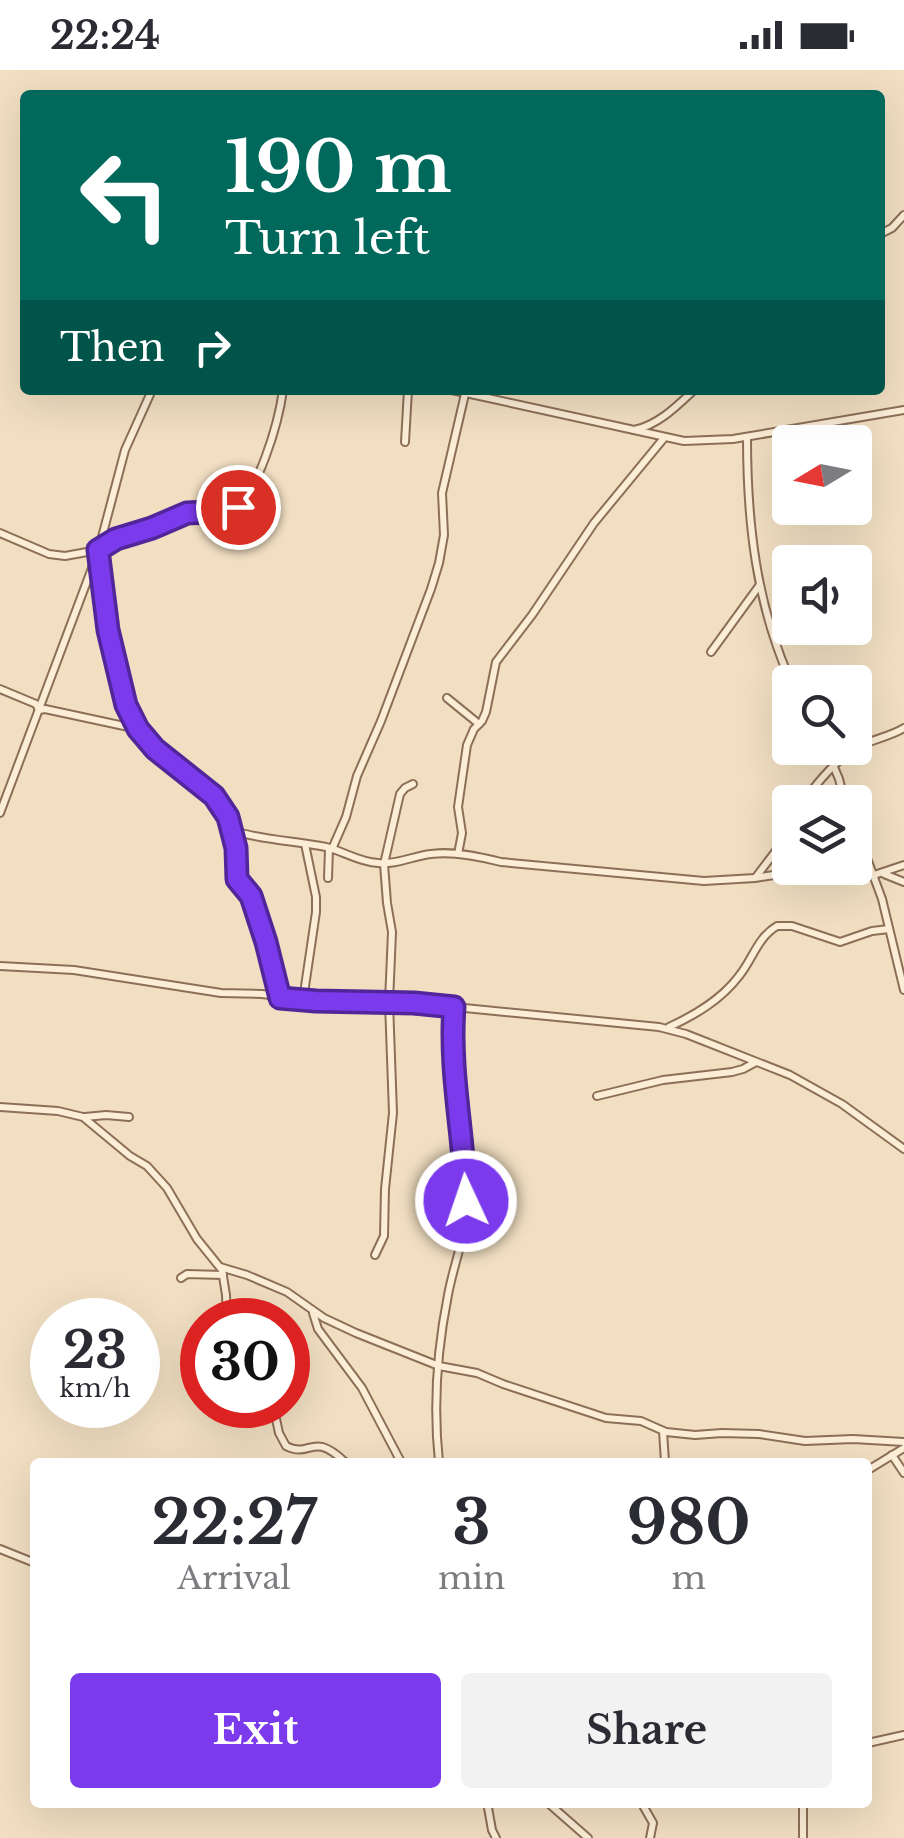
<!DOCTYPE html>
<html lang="en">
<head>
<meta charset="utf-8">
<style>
  :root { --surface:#fff; --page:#f2f2f3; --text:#2b2b33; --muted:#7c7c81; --accent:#7c3aed }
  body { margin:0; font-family:"Libre Baskerville",serif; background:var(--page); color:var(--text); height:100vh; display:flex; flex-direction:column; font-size:38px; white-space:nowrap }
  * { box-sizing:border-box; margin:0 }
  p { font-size:32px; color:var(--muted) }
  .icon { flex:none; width:55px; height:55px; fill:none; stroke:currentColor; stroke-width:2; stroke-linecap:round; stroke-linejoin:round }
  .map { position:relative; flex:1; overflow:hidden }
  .side { position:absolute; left:30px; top:1388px; width:842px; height:350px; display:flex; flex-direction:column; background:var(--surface); border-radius:10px; box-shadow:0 10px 40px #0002 }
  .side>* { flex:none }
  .banner { position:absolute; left:20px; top:20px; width:865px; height:305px; border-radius:10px; box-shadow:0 10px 40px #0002; background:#00695c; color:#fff; overflow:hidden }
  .needle { width:65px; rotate:260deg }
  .tools { position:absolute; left:772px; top:355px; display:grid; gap:20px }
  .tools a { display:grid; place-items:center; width:100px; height:100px; border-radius:10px; background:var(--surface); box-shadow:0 10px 40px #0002; font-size:50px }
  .speed { position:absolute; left:30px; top:1228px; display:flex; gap:20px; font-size:50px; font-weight:700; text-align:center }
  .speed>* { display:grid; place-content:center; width:130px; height:130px; border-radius:50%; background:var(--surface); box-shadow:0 10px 40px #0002; line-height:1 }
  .speed small { font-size:25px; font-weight:400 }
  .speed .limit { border:15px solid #d22; background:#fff; color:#111 }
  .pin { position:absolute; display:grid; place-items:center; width:85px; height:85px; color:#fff; margin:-42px; border:5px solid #fff; border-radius:50%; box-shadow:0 2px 10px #0007 }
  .me { position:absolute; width:110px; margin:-55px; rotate:357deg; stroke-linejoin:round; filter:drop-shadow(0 0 8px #0008) }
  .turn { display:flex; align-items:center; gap:35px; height:210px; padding:0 40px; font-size:45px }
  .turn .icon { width:130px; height:130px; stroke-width:2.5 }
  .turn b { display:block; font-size:70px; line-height:85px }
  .then { display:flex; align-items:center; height:95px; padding:0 40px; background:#0003; gap:20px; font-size:38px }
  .eta { display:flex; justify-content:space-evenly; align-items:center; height:170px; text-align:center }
  .eta b { font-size:60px; font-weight:800; line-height:70px }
  .primary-button { display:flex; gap:20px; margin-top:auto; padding:20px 40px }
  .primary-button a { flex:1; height:115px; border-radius:10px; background:var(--accent); color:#fff; font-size:40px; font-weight:800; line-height:115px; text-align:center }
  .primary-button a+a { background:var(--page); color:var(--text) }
  .status { display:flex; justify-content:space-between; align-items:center; height:70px; padding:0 50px; background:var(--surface); direction:ltr }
  .status svg { height:28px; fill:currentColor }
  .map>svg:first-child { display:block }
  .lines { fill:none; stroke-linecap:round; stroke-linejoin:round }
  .minor-casing { stroke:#8d6f57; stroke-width:10 }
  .minor { stroke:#fcedd6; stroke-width:6 }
  .route-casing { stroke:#51269a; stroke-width:25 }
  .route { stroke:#7c3aed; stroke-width:18 }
</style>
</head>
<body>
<div class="status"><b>22:24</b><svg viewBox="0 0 49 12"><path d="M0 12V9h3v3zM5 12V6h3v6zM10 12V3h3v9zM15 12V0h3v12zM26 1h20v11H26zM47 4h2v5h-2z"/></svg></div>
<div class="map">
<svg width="904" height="1768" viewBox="0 0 904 1768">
  <rect width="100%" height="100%" fill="#f2dfc2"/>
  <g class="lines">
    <defs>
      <g id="minor">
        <path d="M 880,164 L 892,158 L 904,145"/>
        <path d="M 452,320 L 634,360 C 658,355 676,337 694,320"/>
        <path d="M 634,360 L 684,371 L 733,369 L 904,340"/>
        <path d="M 747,367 C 747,452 756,534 791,612"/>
        <path d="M 405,372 L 408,320"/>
        <path d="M 0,463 L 49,484 L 65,486 L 98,480 L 116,469 L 152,458 L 187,443 L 230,441 C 258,428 279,350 283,320"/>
        <path d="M 98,482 C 104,499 102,518 104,536 C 108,565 119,623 132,649 C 155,691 205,705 225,741 C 237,762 237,786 237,809 C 258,827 273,899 281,927"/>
        <path d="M 711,582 L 759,516"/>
        <path d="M 0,619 L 36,634 L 39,640 L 45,639 L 138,659"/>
        <path d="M 447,628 L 479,654"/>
        <path d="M 826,678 L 839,709 L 845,732"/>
        <path d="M 803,732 C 818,712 837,688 860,676 C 874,669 891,666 904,658"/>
        <path d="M 0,743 L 98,482 L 125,380 L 152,320"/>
        <path d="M 855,756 L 882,829 L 904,920"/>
        <path d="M 233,761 C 264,770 295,771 326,777 C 343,781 359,792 378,793 C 396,795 413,786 431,784 C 454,781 478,786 501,792 L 704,811 L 755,808 L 817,798"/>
        <path d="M 332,779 L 346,747 L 357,706 L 381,651 L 431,519 L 439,493 L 444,465 L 442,423 L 465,324"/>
        <path d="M 458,784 L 462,763 L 458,737 L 467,675 L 474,659 L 482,651 L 486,642 L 496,592 L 532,545 L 594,453 L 664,368"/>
        <path d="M 822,798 L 874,805 L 904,795"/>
        <path d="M 884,804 L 904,812"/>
        <path d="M 756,807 L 775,782 L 790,754"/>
        <path d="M 328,808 L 329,779"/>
        <path d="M 0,896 L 74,900 L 221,923 L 262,924 L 316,931 L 414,933 L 659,957 L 686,964 L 790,1005 L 842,1034 L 904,1079"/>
        <path d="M 303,930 L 316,842 L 316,827 L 305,774"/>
        <path d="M 669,957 C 695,945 721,930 739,906 C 753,889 757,868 777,856 L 792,856 L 840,872 L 872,861 L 889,859"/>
        <path d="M 597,1026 L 663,1010 L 732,1002 L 743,999 L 756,992"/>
        <path d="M 0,1037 L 58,1041 L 83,1047 L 130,1086 L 147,1096 L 167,1118 L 197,1169 L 222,1200 L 226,1225 L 227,1250"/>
        <path d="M 85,1047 L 106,1045 L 129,1047"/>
        <path d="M 375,1185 L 384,1166 L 385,1119 L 393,1043 L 389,932 L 392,862 L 387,833 L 384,794 L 400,724 L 405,718 L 413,714"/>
        <path d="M 220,1197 L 247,1205 L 287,1222 L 324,1248 L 356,1263 L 439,1296 L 477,1303 L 503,1314 L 606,1348 L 641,1351 L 666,1362 L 695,1365 L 722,1363 L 759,1364 L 805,1371 L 853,1369 L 904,1372"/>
        <path d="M 181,1208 L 187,1204 L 223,1205"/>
        <path d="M 313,1243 L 318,1259 L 362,1318 L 401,1392"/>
        <path d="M 273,1335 L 279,1363 L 286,1376 C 312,1389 311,1360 345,1392"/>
        <path d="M 663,1361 L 665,1392"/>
        <path d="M 892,1385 L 904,1403"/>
        <path d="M 439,1392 C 433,1336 437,1280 448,1225 C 453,1197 464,1171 466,1143 C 468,1109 461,1077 457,1044 C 452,1009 451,972 454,937"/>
        <path d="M 868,1400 L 904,1378"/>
        <path d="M 0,1479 L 35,1493"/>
        <path d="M 868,1673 L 904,1665"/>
        <path d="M 487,1732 L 492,1760 L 496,1768"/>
        <path d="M 547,1732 L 588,1768"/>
        <path d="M 641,1732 L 653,1753 L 650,1768"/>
        <path d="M 803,1768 L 803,1732"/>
      </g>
    </defs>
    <!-- minor casing -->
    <use href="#minor" class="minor-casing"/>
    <!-- minor -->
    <use href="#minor" class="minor"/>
  </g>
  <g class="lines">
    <defs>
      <path id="route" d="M 238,437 L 230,441 L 187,443 L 152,458 L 116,469 L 98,480 L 108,560 L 126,635 L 138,659 L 155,679 L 214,726 L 228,747 L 236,778 L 237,809 L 251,826 L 266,872 L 280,928 L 316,931 L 414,933 L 454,937 C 449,1002 464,1066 466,1131"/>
    </defs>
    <!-- route casing -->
    <use href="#route" class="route-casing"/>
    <!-- route -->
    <use href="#route" class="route"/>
  </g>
</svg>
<div class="tools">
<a><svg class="needle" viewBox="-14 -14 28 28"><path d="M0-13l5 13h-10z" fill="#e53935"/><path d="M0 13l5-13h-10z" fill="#7c7c81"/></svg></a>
<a><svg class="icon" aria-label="sound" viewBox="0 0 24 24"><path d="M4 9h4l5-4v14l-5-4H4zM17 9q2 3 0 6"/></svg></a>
<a><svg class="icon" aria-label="search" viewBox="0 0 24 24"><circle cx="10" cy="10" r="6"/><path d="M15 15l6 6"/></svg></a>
<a><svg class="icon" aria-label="layers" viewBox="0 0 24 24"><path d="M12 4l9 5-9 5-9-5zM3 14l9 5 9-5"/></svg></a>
</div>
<div class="speed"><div>23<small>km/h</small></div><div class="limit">30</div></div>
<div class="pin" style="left:238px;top:437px;background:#d93025"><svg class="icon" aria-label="arrive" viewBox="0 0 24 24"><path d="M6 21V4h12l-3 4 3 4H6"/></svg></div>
<svg class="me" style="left:466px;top:1131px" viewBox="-20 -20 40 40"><circle r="17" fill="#7c3aed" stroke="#fff" stroke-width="3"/><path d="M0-11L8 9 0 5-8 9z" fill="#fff"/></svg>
<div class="banner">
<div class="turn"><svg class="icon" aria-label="left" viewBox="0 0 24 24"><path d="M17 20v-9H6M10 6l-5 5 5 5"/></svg><div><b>190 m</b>Turn left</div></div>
<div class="then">Then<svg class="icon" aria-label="right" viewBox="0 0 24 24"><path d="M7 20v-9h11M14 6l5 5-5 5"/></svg></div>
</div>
<section class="side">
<div class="eta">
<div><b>22:27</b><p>Arrival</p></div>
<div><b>3</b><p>min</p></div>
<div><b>980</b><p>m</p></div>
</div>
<div class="primary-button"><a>Exit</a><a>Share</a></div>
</section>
</div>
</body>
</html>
